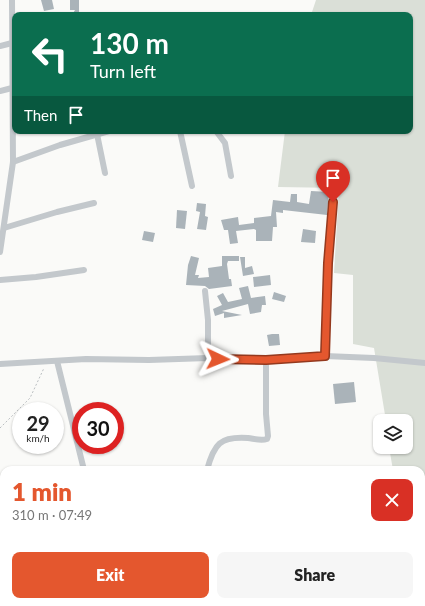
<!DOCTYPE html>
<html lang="en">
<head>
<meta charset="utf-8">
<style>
  :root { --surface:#fff; --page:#f6f6f6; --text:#222; --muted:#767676; --accent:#e4572e }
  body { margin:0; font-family:Lato,sans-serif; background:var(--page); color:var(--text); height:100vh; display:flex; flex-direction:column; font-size:15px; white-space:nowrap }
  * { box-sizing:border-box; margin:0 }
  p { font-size:13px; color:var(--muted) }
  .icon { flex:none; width:22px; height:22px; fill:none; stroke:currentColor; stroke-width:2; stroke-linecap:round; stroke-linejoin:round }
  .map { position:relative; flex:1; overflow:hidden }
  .panel { position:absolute; left:0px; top:466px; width:425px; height:140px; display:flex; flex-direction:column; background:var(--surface); border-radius:12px 12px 0 0; box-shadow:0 1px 3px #0004 }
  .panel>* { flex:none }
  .guide { position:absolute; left:12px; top:12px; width:401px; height:122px; border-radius:8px; box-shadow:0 1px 3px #0004; background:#0b6e4f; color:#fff; overflow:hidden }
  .fabs { position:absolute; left:373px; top:414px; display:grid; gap:8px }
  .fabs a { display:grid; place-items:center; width:40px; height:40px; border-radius:8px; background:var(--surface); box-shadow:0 1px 3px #0004; font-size:20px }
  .speed { position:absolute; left:12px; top:402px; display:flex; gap:8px; font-size:20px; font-weight:700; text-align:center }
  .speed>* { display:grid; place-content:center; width:52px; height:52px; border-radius:50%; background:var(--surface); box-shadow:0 1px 3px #0004; line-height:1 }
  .speed small { font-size:10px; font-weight:400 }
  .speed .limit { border:6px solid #d22; background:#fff; color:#111 }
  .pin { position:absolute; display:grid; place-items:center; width:34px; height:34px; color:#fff; margin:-41px -17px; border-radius:50% 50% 50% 0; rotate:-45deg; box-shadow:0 0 4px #0007 }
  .pin .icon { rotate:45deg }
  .me { position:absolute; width:44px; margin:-22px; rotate:92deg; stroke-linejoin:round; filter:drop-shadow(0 0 3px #0008) }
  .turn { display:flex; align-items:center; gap:14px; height:84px; padding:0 12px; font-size:18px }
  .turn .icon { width:52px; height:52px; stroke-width:2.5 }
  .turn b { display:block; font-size:28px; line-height:34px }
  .then { display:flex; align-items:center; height:38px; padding:0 12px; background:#0003; gap:8px; font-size:15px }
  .round { display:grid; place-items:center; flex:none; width:42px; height:42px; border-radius:8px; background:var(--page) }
  .overview { display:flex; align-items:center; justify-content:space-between; height:68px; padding:0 12px }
  h1 { font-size:24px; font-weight:800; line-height:30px; color:var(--accent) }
  .cta { display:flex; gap:8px; margin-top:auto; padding:8px 12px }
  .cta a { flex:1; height:46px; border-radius:8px; background:var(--accent); color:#fff; font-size:16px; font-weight:800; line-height:46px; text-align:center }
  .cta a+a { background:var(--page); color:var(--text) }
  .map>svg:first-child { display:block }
  .green { fill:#dadfd7 }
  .building { fill:#aab3b9 }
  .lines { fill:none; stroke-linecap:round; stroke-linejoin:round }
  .path { stroke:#bbbfc2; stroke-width:1; stroke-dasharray:2 2; stroke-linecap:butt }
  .minor { stroke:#c3c8cc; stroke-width:6 }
  .route-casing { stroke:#94391e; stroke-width:10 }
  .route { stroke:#e4572e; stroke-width:7 }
</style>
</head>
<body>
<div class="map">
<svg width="425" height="606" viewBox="0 0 425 606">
  <rect width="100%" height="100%" fill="#fafaf8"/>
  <!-- green -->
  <path class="green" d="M 316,0 L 425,0 L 425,537 L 421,537 L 421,470 L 393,470 L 389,447 L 406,447 L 406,421 L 386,421 L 374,348 L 353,344 L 353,275 L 334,273 L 339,188 L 278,187 L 285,131 L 410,131 L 410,15 L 311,15 Z"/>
  <!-- building -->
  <g class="building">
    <path d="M 41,0 L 52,0 L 54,9 L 44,11 Z"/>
    <path d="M 70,0 L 79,0 L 79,15 L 72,15 L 75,10 L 70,10 Z"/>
    <path d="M 311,191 L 329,192 L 327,215 L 283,210 L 283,213 L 276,212 L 277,227 L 273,227 L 272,241 L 256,241 L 256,230 L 254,229 L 236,231 L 238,243 L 230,244 L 228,230 L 224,230 L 221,220 L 238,217 L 239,225 L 254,223 L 254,218 L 271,216 L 273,200 L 290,202 L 291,194 L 297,194 L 297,202 L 309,204 Z"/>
    <path d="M 197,203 L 206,204 L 205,216 L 208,217 L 206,230 L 197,229 L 200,212 L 196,211 Z"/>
    <path d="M 177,210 L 187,211 L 185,229 L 176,228 Z"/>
    <path d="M 303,229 L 316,231 L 315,243 L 301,242 Z"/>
    <path d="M 144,231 L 155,233 L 153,242 L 142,240 Z"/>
    <path d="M 191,256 L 199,258 L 195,275 L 199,275 L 198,278 L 209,277 L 208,268 L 222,266 L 222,256 L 239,256 L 239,261 L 228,261 L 227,264 L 229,279 L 231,279 L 232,286 L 209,289 L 205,286 L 186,285 L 188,265 Z"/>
    <path d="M 240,257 L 245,257 L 245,268 L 252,266 L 254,274 L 243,276 Z"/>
    <path d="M 270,275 L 271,285 L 254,287 L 253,277 Z"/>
    <path d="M 248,286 L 251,298 L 265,296 L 266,305 L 262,305 L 261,312 L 250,314 L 248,304 L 222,311 L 242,315 L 224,318 L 224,313 L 215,316 L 213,309 L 222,305 L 217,296 L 223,293 L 228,302 L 242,299 L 239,288 Z"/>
    <path d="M 274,292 L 286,296 L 284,302 L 272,299 Z"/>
    <path d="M 272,334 L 279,334 L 280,345 L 269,346 L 267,335 Z"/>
    <path d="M 354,382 L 356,402 L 335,404 L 333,384 Z"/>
  </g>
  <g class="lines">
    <!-- path -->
    <g class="path">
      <path d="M 0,428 L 30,398 L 44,368"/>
      <path d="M 404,602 L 405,606"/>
    </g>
    <!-- minor -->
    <g class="minor">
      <path d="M 0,46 L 12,43"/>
      <path d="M 0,91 L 12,88"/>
      <path d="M 180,131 L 192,186"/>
      <path d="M 216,131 L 225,143 L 231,176"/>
      <path d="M 97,134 L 105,173"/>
      <path d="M 13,162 L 60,145 L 109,131"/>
      <path d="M 4,228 L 57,212 L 94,203"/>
      <path d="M 0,252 L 13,162 L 12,0"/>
      <path d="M 0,280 L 36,277 L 84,270"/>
      <path d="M 205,291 L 208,320 L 208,358"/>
      <path d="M 325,356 L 328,263 L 333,202"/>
      <path d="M 57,361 L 84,470"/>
      <path d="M 0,364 L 86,359 L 149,360 L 208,358 L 266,360 L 325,356 L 374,358 L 425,363"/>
      <path d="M 207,470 C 214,444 220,436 248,438 C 255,439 261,441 267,439 L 268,436 L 266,414 L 266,360"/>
      <path d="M 0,481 L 4,481"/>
      <path d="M 421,585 L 425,584"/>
      <path d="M 332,606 L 348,602"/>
    </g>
  </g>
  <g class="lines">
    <defs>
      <path id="route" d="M 218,359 L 266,360 L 325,356 L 328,263 L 333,202"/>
    </defs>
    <!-- route casing -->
    <use href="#route" class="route-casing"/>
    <!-- route -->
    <use href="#route" class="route"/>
  </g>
</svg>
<div class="fabs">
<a><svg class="icon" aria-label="layers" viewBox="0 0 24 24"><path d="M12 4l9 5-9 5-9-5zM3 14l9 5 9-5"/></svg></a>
</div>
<div class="speed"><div>29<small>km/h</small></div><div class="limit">30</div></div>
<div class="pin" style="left:333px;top:202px;background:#d93025"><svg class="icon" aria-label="arrive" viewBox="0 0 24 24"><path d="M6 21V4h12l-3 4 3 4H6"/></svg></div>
<svg class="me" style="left:218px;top:359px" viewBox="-20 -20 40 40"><path d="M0-17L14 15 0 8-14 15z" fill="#e4572e" stroke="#fff" stroke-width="4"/></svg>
<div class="guide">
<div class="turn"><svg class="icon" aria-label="left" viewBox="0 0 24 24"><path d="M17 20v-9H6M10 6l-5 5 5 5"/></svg><div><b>130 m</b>Turn left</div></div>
<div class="then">Then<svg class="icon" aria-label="arrive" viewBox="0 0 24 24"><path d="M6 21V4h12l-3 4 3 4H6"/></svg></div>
</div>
<section class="panel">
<div class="overview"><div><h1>1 min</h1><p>310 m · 07:49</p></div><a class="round" style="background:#d93025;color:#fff"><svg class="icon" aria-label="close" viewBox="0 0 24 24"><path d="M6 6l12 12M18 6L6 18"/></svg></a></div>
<div class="cta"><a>Exit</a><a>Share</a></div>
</section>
</div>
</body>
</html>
